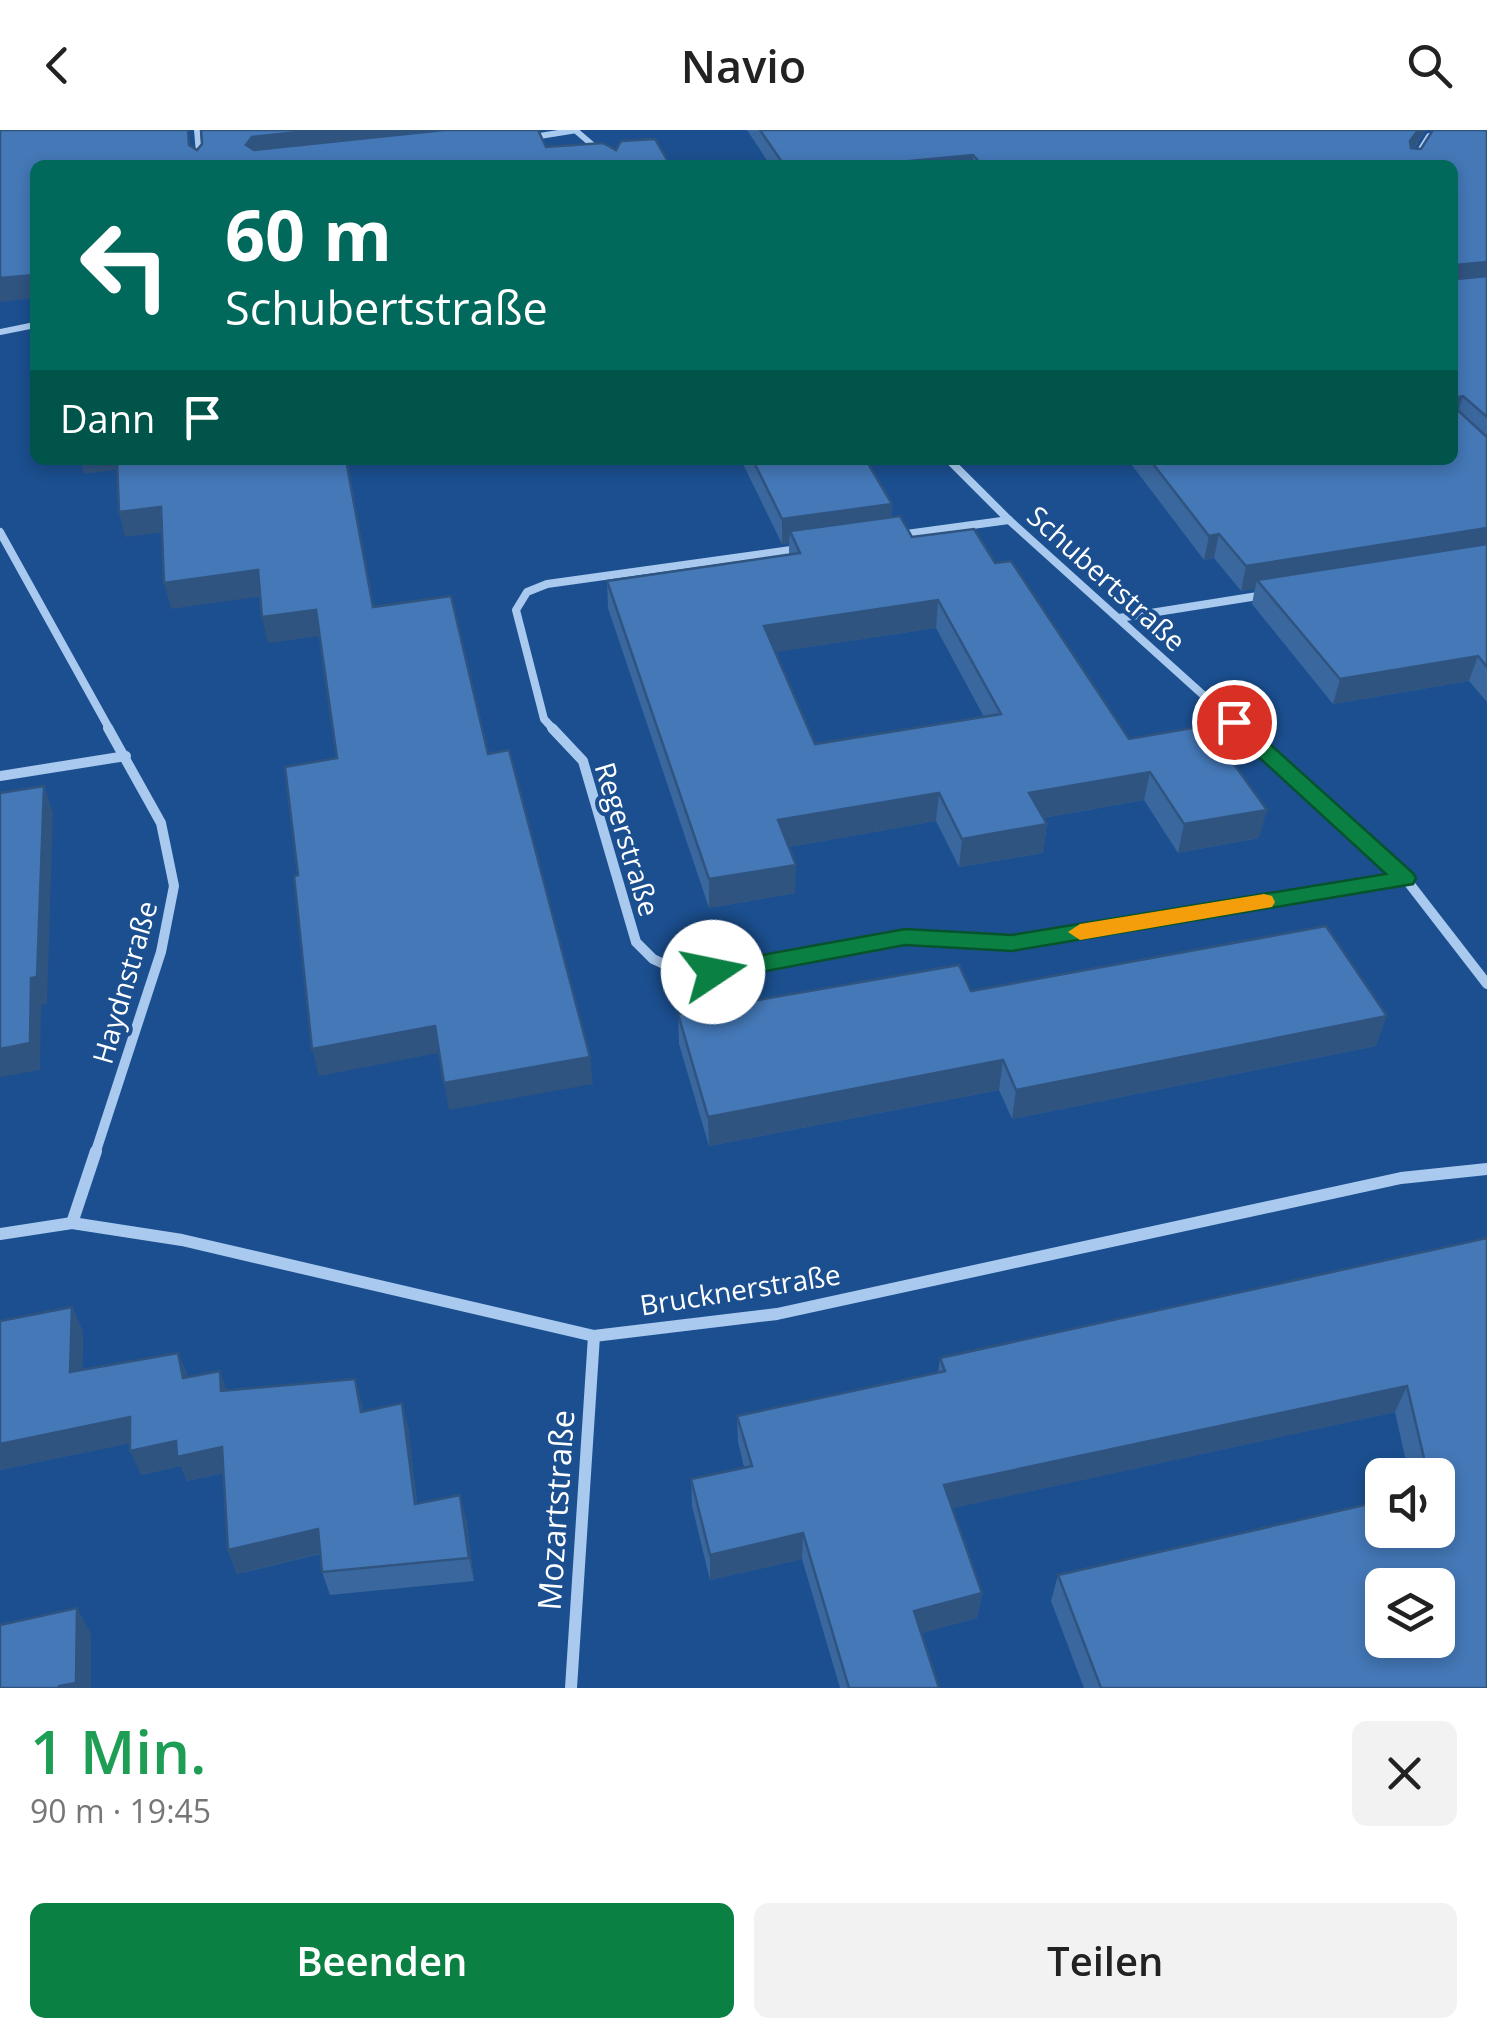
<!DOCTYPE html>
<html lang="de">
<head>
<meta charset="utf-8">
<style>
  :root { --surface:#fff; --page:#f2f2f2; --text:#222; --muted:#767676; --accent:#0b8043 }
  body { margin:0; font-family:"Open Sans",sans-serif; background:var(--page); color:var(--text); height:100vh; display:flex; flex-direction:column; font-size:38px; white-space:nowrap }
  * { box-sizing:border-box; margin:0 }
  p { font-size:32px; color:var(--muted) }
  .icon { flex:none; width:55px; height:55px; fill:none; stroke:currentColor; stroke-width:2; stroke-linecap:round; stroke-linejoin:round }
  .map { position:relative; height:1558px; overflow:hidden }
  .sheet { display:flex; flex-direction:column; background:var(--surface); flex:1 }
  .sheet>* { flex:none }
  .banner { position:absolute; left:30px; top:30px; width:1428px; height:305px; border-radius:15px; box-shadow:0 5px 15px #0003; background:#00695c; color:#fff; overflow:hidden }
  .tools { position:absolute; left:1365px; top:1328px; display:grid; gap:20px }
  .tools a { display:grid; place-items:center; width:90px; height:90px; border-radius:15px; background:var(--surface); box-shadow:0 5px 15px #0003; font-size:50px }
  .pin { position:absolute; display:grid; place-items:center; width:85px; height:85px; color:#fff; margin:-42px; border:5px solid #fff; border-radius:50%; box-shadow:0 2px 10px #0007 }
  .me { position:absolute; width:110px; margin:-55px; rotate:79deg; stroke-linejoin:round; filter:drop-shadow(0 0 8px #0008) }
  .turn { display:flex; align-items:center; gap:35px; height:210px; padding:0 30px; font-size:45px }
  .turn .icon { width:130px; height:130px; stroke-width:2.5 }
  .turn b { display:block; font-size:70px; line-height:85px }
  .then { display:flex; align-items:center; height:95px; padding:0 30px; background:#0003; gap:20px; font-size:38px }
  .round { display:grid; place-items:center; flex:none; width:105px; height:105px; border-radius:15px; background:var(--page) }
  .overview { display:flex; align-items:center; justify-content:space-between; height:170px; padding:0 30px }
  h1 { font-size:60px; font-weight:600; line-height:75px; color:#1e9e55 }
  .cta { display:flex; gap:20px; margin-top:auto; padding:20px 30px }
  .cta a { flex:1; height:115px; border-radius:15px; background:var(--accent); color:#fff; font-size:40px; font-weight:600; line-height:115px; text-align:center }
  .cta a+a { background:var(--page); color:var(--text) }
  header { display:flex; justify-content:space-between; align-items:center; height:130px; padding:0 30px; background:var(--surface); font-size:45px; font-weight:600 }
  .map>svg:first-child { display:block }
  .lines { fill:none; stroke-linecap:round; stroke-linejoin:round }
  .street-far3 { stroke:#a9c9ee; stroke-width:6 }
  .street-far2 { stroke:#a9c9ee; stroke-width:8 }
  .street-far1 { stroke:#a9c9ee; stroke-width:10 }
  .street { stroke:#a9c9ee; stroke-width:12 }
  .wall { fill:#3a679d; fill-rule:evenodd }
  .shaded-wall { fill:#305480 }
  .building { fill:#4478b7; stroke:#305480; stroke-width:2.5; fill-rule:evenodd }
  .route { fill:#0b8043; stroke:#07532c; stroke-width:2.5 }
  .slow { fill:#f59e0b }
  .labels { text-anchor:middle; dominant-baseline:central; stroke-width:8; stroke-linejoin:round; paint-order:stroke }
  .street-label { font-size:28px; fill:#fff; stroke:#1b4f8f }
  .near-street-label { font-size:32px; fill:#fff; stroke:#1b4f8f }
</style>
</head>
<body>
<header><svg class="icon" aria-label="back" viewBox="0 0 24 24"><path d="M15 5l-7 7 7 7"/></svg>Navio<svg class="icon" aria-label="search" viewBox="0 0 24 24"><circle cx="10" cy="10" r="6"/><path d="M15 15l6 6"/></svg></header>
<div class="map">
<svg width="1487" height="1558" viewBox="0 0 1487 1558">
  <rect width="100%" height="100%" fill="#1b4f8f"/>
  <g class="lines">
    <!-- street-far3 -->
    <g class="street-far3">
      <path d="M 197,0 L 200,35"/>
      <path d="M 575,0 L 616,35"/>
      <path d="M 527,8 L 577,0"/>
      <path d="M 1411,35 L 1429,6 L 1439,5"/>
      <path d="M 0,202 L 35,195"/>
    </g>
    <!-- street-far2 -->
    <g class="street-far2">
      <path d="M 949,330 L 1009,390 L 1242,600"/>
      <path d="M 0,402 L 110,600"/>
      <path d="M 899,405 L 1009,390"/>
      <path d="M 1119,488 L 1264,465"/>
      <path d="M 554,600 L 544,589 L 516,480 L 527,462 L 547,454 L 798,419"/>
    </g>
    <!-- street-far1 -->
    <g class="street-far1">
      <path d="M 552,598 L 583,631 L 636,812 L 653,829 L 679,841 L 713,842 L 905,807 L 1012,813 L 1405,748"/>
      <path d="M 1239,598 L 1405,748 L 1487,854"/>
      <path d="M 0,646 L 126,626"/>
      <path d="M 95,1024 L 161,822 L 174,756 L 161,693 L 108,598"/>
    </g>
    <!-- street -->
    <g class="street">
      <path d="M 72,1093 L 96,1021"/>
      <path d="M 0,1104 L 72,1093 L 182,1110 L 594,1206 L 777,1184 L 1401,1048 L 1487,1039"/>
      <path d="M 571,1558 L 594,1206"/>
    </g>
  </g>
  <!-- wall -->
  <g class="wall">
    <path d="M 747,0 L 1426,0 L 1414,19 L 1421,19 L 1487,0 L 1487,572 L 1469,551 L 1333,574 L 1252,474 L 1255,458 L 1241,461 L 1214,428 L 1204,430 L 1128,330 L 1452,330 L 1452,35 L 770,35 Z"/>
    <path d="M 741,330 L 866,330 L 892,374 L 891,387 L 912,407 L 995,433 L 1129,609 L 1259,708 L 1178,723 L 1144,670 L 1043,688 L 1047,694 L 1043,723 L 959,737 L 936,691 L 789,717 L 795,763 L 709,778 L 608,478 L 607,451 L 789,425 L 789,413 L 782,414 ZM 936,498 L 984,587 L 815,614 L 775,522 Z"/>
    <path d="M 971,861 L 1376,916 L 1012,989 L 999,960 L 709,1016 L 679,914 L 678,884 Z"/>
    <path d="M 1487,1108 L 1487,1558 L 1084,1558 L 1051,1471 L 1058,1445 L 1438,1400 L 1438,1345 L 1409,1345 L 1395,1282 L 952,1378 L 982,1463 L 977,1488 L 921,1503 L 939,1558 L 840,1558 L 802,1429 L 710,1450 L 692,1376 L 691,1349 L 744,1337 L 738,1312 L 737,1286 L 938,1243 L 940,1228 Z"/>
    <path d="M 72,1177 L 83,1202 L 82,1240 L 178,1223 L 188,1247 L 226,1260 L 362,1273 L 363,1281 L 408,1297 L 417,1373 L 466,1388 L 474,1451 L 330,1465 L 322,1442 L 320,1424 L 237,1444 L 228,1420 L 224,1343 L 187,1351 L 181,1336 L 141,1345 L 130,1313 L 0,1340 Z"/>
  </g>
  <!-- shaded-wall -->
  <g class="shaded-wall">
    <path d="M 317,0 L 514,0 L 252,35 L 246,15 L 252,7 Z"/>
    <path d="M 1418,0 L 1426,0 L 1405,31 L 1410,11 Z"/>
    <path d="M 973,25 L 973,35 L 867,35 Z"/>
    <path d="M 1487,132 L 1487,153 L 1452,157 L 1452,142 L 1456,135 Z"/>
    <path d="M 35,145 L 35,168 L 0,172 L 0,148 Z"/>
    <path d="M 1463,266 L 1456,289 L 1453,268 Z"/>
    <path d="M 80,330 L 121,330 L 123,339 L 84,344 Z"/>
    <path d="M 892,374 L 890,399 L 790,401 L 789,413 L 782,414 L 782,389 Z"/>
    <path d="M 161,377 L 167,402 L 125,407 L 119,382 Z"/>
    <path d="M 1487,398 L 1487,418 L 1257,450 L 1255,459 L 1241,461 L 1246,436 Z"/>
    <path d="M 1219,404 L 1214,428 L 1204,430 L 1209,406 Z"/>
    <path d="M 258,440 L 264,466 L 171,479 L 164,453 Z"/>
    <path d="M 938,470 L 936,498 L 763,524 L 764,496 Z"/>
    <path d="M 316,480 L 321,506 L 268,513 L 262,487 Z"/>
    <path d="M 1478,526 L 1469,551 L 1333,574 L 1340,549 Z"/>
    <path d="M 1150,642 L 1144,670 L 1025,691 L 1029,663 Z"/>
    <path d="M 44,656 L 53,683 L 47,874 L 41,875 L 40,940 L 0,947 L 0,919 L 31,848 Z"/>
    <path d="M 939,663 L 936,691 L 778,719 L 778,690 Z"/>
    <path d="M 1267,680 L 1259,708 L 1178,723 L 1184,694 Z"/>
    <path d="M 1047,694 L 1043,723 L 959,737 L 962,709 Z"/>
    <path d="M 796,735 L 795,763 L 709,778 L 709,749 Z"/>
    <path d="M 1387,886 L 1376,916 L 1012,989 L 1016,960 Z"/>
    <path d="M 435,896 L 439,923 L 319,946 L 312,919 Z"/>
    <path d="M 590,927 L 593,954 L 449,980 L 444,953 Z"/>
    <path d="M 1003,930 L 999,960 L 709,1016 L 708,987 Z"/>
    <path d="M 72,1177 L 83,1202 L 82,1267 L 70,1242 Z"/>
    <path d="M 178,1223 L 188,1247 L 183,1248 Z"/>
    <path d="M 220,1241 L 229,1266 L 221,1261 Z"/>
    <path d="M 355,1249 L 362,1273 L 367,1306 L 361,1282 Z"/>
    <path d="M 1407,1256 L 1395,1282 L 940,1381 L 944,1355 Z"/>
    <path d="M 402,1273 L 408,1297 L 420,1397 L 415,1374 Z"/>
    <path d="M 130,1287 L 141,1311 L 0,1340 L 0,1314 Z"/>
    <path d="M 176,1311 L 222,1317 L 232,1341 L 187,1351 L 181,1336 L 141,1345 L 130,1321 Z"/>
    <path d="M 460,1365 L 466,1388 L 474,1451 L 469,1428 Z"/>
    <path d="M 318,1399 L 326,1422 L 237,1444 L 228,1420 Z"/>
    <path d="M 803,1403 L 802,1429 L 710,1450 L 710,1425 Z"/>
    <path d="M 982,1463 L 977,1488 L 910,1506 L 914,1481 Z"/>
    <path d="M 77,1478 L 91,1504 L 91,1558 L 59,1558 Z"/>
  </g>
  <!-- building -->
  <g class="building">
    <path d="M 0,0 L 188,0 L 189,15 L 197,20 L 202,14 L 201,0 L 317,0 L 252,7 L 246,15 L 254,20 L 444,0 L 538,0 L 546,17 L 603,13 L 616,20 L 621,11 L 655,9 L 670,35 L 35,35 L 35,145 L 0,148 Z"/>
    <path d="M 760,0 L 1418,0 L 1410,11 L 1411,18 L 1421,19 L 1433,0 L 1487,0 L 1487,132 L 1456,135 L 1452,142 L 1452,35 L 982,35 L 973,25 L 867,35 L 784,35 Z"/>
    <path d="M 1452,144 L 1458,149 L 1487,146 L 1487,287 L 1463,266 L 1453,268 L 1454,277 L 1487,307 L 1487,398 L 1246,436 L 1219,404 L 1209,406 L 1150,330 L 1452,330 Z"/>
    <path d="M 117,330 L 346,330 L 373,477 L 451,466 L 488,624 L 509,620 L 590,927 L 444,953 L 435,896 L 312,919 L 294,746 L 298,745 L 285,637 L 337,628 L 316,480 L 262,487 L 258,440 L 164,453 L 161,377 L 119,382 Z"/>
    <path d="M 753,330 L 866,330 L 892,374 L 782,389 Z"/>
    <path d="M 900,386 L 912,407 L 974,399 L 995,433 L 1011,431 L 1129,609 L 1198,597 L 1220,627 L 1228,626 L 1267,680 L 1184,694 L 1150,642 L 1029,663 L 1047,694 L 962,709 L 939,663 L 778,690 L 796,735 L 709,749 L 607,451 L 800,423 L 790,401 ZM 938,470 L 1001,584 L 815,614 L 764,496 Z"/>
    <path d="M 1487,414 L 1487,537 L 1478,526 L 1340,549 L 1257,450 Z"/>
    <path d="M 44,656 L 37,847 L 31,848 L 30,913 L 0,919 L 0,663 Z"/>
    <path d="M 1326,796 L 1387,886 L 1016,960 L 1003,930 L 708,987 L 678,884 L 959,835 L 971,861 Z"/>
    <path d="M 1487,1108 L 1487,1558 L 1101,1558 L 1058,1445 L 1382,1371 L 1382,1400 L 1438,1400 L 1438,1345 L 1428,1345 L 1407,1256 L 944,1355 L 982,1463 L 914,1481 L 939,1558 L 849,1558 L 803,1403 L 710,1425 L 691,1349 L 752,1336 L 737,1286 L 945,1241 L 940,1228 ZM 1382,1455 L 1438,1455 L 1438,1510 L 1382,1510 Z"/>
    <path d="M 72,1177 L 70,1242 L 178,1223 L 183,1248 L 220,1241 L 221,1261 L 355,1249 L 361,1282 L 402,1273 L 415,1374 L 460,1365 L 469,1428 L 322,1442 L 318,1399 L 228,1420 L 222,1317 L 177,1327 L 176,1311 L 130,1321 L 130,1287 L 0,1314 L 0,1191 Z"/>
    <path d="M 77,1478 L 76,1553 L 59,1556 L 59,1558 L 0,1558 L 0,1495 Z"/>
  </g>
  <!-- route -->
  <path class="route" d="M 1234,586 L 1241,588 L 1413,743 L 1416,748 L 1413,754 L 1012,821 L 905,815 L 713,851 L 701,842 L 713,834 L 905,799 L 1012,805 L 1386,744 L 1226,597 L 1226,588 Z"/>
  <!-- slow -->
  <path class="slow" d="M 1264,764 L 1272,766 L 1275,772 L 1272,777 L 1080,810 L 1068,802 L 1080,794 Z"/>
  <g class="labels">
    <!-- street labels -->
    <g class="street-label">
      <text transform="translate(1107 448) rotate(42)">Schubertstraße</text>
      <text transform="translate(628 709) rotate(73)">Regerstraße</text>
      <text transform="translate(124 852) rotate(-74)">Haydnstraße</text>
      <text transform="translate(740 1159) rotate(-9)">Brucknerstraße</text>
    </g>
    <!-- near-street labels -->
    <g class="near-street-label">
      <text transform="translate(555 1380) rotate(-86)">Mozartstraße</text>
    </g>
  </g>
</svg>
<div class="tools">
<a><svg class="icon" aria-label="sound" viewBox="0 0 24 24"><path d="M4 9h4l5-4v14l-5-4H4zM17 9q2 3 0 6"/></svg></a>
<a><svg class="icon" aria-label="layers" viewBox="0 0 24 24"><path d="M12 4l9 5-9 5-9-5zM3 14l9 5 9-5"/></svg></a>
</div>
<div class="pin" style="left:1234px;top:592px;background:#d93025"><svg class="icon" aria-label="arrive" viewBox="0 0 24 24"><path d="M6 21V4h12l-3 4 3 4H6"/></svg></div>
<svg class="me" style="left:713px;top:842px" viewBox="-20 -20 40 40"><circle r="19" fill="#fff"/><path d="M0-13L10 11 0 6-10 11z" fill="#0b8043"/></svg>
<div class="banner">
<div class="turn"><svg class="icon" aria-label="left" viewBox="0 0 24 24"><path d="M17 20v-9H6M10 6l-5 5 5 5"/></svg><div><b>60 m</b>Schubertstraße</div></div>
<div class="then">Dann<svg class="icon" aria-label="arrive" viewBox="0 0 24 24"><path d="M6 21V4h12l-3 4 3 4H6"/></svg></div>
</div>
</div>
<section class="sheet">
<div class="overview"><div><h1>1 Min.</h1><p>90 m · 19:45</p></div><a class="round"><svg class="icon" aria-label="close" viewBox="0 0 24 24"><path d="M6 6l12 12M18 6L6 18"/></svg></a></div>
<div class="cta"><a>Beenden</a><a>Teilen</a></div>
</section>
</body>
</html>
